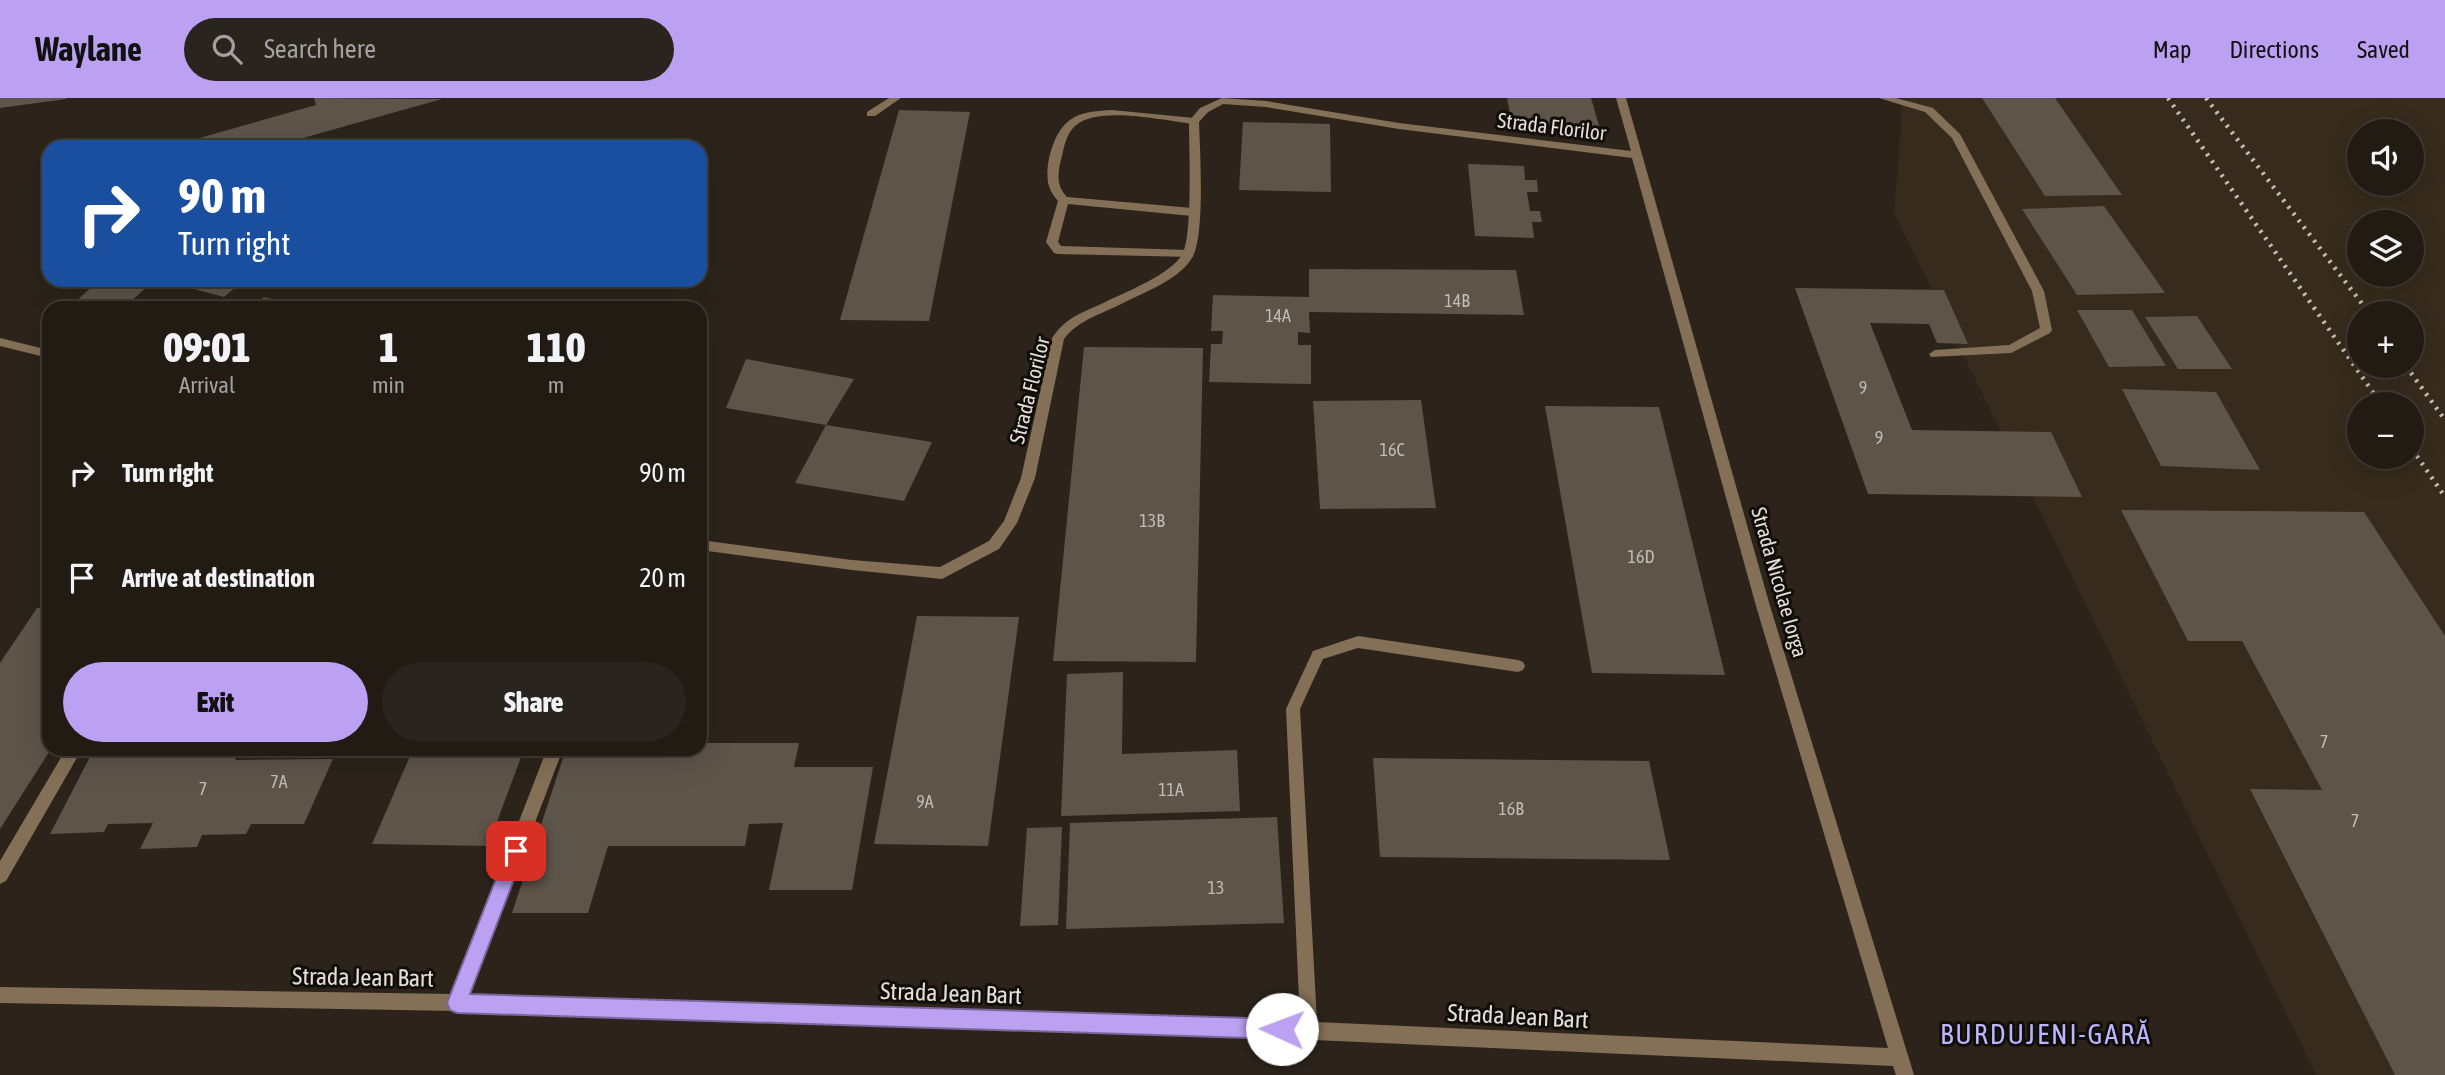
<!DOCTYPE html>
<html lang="en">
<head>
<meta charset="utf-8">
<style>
  :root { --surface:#211b14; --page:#29241d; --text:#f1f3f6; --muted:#a2a1a0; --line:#3e3934; --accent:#bca0f2 }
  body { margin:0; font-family:"Asap Condensed",sans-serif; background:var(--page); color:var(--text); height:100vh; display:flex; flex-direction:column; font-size:26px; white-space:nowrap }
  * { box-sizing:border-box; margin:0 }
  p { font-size:23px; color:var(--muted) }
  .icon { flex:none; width:38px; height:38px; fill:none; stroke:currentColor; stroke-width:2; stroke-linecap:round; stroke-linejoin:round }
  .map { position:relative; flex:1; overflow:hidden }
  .details { position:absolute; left:42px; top:203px; width:665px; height:455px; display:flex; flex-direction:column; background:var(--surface); border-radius:21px; box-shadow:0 7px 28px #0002,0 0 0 2px var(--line) }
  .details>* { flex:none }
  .guide { position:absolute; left:42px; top:42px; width:665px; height:147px; border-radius:21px; box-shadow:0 7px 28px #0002,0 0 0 2px var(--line); background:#1a4fa0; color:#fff; overflow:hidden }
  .fabs { position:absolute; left:2347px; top:21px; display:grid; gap:14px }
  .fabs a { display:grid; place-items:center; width:77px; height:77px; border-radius:50%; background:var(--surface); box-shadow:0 7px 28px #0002,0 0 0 2px var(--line); font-size:35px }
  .pin { position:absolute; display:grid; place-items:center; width:60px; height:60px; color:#fff; margin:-30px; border-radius:14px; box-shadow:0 4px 10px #0006 }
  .me { position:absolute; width:77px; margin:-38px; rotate:272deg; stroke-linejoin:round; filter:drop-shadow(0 0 5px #0008) }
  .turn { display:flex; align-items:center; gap:24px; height:147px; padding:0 21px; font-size:32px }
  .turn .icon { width:91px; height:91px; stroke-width:2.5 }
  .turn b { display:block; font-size:49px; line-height:60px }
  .eta { display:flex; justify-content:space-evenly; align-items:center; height:119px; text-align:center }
  .eta b { font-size:42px; font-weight:800; line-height:49px }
  .primary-button { display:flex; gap:14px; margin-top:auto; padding:14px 21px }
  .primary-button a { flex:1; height:80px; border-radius:42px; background:var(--accent); color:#111; font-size:28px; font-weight:800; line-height:80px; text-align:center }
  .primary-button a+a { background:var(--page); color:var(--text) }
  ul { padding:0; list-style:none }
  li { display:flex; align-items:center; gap:21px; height:105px; padding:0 21px }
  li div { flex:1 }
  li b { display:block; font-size:26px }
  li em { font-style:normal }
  header { display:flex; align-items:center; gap:42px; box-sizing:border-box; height:98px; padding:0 35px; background:var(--accent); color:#111 }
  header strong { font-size:33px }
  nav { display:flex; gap:38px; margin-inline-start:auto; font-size:24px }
  .search { width:490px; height:63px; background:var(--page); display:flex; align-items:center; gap:18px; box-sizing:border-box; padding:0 24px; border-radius:38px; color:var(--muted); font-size:26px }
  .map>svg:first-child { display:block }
  .built { fill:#362b1c; fill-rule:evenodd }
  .building { fill:#5d544a }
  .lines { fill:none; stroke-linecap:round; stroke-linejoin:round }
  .lane { fill:#847056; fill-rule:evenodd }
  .street { fill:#847056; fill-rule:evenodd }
  .rail { stroke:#c2bcb6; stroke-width:4.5; stroke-dasharray:2.5 6; stroke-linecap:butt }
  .route { fill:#bca0f2; stroke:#7a689d; stroke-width:2 }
  .labels { text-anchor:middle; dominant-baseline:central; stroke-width:6; stroke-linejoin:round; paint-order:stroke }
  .number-label { font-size:18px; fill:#c2bcb5 }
  .street-label { font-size:21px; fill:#e4dfd9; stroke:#110e0a }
  .near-street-label { font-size:24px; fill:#e4dfd9; stroke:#110e0a }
  .near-neighbourhood-label { font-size:28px; letter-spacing:2px; fill:#bbb6fd; stroke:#110e0a }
</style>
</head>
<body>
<header>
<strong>Waylane</strong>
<div class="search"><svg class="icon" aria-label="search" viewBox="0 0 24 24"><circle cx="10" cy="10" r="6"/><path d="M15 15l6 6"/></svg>Search here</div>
<nav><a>Map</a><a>Directions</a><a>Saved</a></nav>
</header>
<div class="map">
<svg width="2445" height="977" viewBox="0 0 2445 977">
  <rect width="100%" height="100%" fill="#2c241b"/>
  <!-- built -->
  <path class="built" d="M 1903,0 L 2445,0 L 2445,977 L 2316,977 L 1894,115 ZM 2359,33 L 2412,33 L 2412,86 L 2359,86 ZM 2359,124 L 2412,124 L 2412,177 L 2359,177 ZM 2359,215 L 2412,215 L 2412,268 L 2359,268 ZM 2359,306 L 2412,306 L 2412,359 L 2359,359 Z"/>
  <!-- building -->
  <g class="building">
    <path d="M 0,0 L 66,0 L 66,1 L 0,10 Z"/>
    <path d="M 314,0 L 442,1 L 271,49 L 168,49 L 316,7 Z"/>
    <path d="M 1507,0 L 1591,0 L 1600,31 L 1513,30 Z"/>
    <path d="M 1982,0 L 2055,0 L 2122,97 L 2045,98 Z"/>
    <path d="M 899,12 L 970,14 L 929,223 L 840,222 Z"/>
    <path d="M 1243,24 L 1330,26 L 1331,94 L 1239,92 Z"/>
    <path d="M 1468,66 L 1524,68 L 1525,82 L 1537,82 L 1538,94 L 1527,94 L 1530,113 L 1540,113 L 1542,124 L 1532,124 L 1534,140 L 1475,138 Z"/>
    <path d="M 2104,108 L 2147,169 L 2165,195 L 2077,197 L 2022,111 Z"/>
    <path d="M 1309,171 L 1516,172 L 1524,217 L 1309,214 L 1310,235 L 1298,234 L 1298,247 L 1311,247 L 1311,286 L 1209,284 L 1211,246 L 1222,246 L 1223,233 L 1211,233 L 1213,197 L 1309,199 Z"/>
    <path d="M 99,182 L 154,182 L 124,210 L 69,210 Z"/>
    <path d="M 186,182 L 244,182 L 224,199 L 179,187 Z"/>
    <path d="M 1795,190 L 1944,192 L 1968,246 L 1937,245 L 1929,226 L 1870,225 L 1912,332 L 2051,334 L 2082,399 L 1868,396 Z"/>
    <path d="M 264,199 L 307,209 L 307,210 L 252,210 Z"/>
    <path d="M 2077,212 L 2132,212 L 2166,268 L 2109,269 Z"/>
    <path d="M 2197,218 L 2232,271 L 2178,271 L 2145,219 Z"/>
    <path d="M 1084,249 L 1203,250 L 1196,564 L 1053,563 Z"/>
    <path d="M 746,261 L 854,281 L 826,327 L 726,310 Z"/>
    <path d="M 2122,291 L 2216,294 L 2260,372 L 2161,368 Z"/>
    <path d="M 1421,302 L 1436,410 L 1320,411 L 1313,303 Z"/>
    <path d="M 1545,308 L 1659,309 L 1725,577 L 1592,575 Z"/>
    <path d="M 826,327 L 932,344 L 904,403 L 795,385 Z"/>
    <path d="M 2121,412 L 2364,414 L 2445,538 L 2445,977 L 2395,977 L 2250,691 L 2322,692 L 2242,543 L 2188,543 Z"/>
    <path d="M 37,510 L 49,510 L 51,651 L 0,731 L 0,565 Z"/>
    <path d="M 917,518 L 1019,519 L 988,748 L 874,746 Z"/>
    <path d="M 1123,574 L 1122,656 L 1237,652 L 1240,713 L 1061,718 L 1067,576 Z"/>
    <path d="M 700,645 L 799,645 L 794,669 L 873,669 L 852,792 L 769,792 L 783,725 L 749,726 L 745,748 L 608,748 L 588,815 L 512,815 L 566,651 L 700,651 Z"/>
    <path d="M 241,651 L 235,662 L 333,661 L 304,726 L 251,726 L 246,736 L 202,737 L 197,749 L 140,751 L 153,725 L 108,726 L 104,734 L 50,736 L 92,655 Z"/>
    <path d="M 413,651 L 524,651 L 488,748 L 372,746 Z"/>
    <path d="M 1373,660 L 1649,663 L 1670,762 L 1380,759 Z"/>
    <path d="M 1277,719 L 1284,825 L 1066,831 L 1070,725 Z"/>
    <path d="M 1062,729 L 1058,827 L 1020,828 L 1027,730 Z"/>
  </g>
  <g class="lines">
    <!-- lane -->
    <g class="lane">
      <path d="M 889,0 L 901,0 L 875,18 L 867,18 L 867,14 Z"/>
      <path d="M 1879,0 L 1896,0 L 1933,10 L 1960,36 L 2044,193 L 2052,232 L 2050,235 L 2011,255 L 1931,259 L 1929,256 L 1935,252 L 2009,247 L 2040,230 L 2032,193 L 1952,40 L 1925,14 Z"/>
      <path d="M 1112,12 L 1194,20 L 1199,23 L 1194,26 C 1164,23 1099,7 1075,28 C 1067,35 1064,48 1062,58 C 1058,73 1055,87 1067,99 L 1192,110 L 1198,114 L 1192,118 L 1068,106 L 1058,144 L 1061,148 L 1189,152 L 1193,153 L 1193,159 L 1058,156 L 1054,155 L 1046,144 L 1058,103 C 1053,97 1049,91 1048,84 C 1045,65 1054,33 1070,22 C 1082,13 1098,13 1112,12 Z"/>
    </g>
    <!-- street -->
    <g class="street">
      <path d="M 1222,0 L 1266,3 L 1399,25 L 1631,53 L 1616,0 L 1626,0 L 1770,508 L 1914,977 L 1896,977 L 1893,968 L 1203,937 L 457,913 L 0,905 L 0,889 L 452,896 L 547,651 L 563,651 L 469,897 L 1300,924 L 1286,611 L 1313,553 L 1358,538 L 1518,562 L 1523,564 L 1525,568 L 1523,572 L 1518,574 L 1358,550 L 1323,561 L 1300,611 L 1317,924 L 1888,950 L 1756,508 L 1632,60 L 1399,31 L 1266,9 L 1223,6 L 1208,14 L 1199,24 C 1200,52 1205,135 1193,158 C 1181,181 1145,194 1123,205 C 1102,216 1078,222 1064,241 L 1035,380 L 1017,425 L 999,451 L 942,481 L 852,472 L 700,452 L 700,442 L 852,462 L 940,469 L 989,443 L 1004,423 L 1021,380 L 1052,240 C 1067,217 1086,214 1109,202 C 1129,193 1170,176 1182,157 C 1193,138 1189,49 1189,23 L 1200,10 Z"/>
      <path d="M 0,240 L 49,252 L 49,260 L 0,248 Z"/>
      <path d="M 66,651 L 82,651 L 6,783 L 0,786 L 0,763 Z"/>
    </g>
    <!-- rail -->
    <g class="rail">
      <path d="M 2168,0 L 2381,306"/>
      <path d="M 2206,0 L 2369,215"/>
      <path d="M 2406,268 L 2445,322"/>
      <path d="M 2412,351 L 2445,399"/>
    </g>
  </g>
  <!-- route -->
  <path class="route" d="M 516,744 L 522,747 L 525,753 L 470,896 L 1282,921 L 1289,924 L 1292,931 L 1289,938 L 1282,941 L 457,915 L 450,912 L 447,905 L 507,753 L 509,747 Z"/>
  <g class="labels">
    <!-- number labels -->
    <g class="number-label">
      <text x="1457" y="202">14B</text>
      <text x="1278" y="217">14A</text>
      <text x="1863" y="289">9</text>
      <text x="1879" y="339">9</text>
      <text x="1392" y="351">16C</text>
      <text x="1152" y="422">13B</text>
      <text x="1641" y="458">16D</text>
      <text x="2324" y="643">7</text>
      <text x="279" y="683">7A</text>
      <text x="203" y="690">7</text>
      <text x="1171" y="691">11A</text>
      <text x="925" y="703">9A</text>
      <text x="1511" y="710">16B</text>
      <text x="2355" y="722">7</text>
      <text x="1216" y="789">13</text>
    </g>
    <!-- street labels -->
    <g class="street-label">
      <text transform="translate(1552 28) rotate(7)">Strada Florilor</text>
      <text transform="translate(1029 292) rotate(-76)">Strada Florilor</text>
      <text transform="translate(1780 484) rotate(74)">Strada Nicolae Iorga</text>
    </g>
    <!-- near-street labels -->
    <g class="near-street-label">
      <text transform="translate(363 879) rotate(1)">Strada Jean Bart</text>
      <text transform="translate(951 895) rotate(2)">Strada Jean Bart</text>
      <text transform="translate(1518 918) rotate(3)">Strada Jean Bart</text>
    </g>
    <!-- near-neighbourhood labels -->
    <g class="near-neighbourhood-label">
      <text x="2046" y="936">BURDUJENI-GARĂ</text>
    </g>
  </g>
</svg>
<div class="fabs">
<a><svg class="icon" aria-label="sound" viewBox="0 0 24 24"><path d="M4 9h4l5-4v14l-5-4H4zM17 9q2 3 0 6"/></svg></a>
<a><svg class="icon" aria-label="layers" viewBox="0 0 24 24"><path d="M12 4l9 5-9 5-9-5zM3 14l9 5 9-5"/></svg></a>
<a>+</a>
<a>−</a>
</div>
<div class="pin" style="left:516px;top:753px;background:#d93025"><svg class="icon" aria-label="arrive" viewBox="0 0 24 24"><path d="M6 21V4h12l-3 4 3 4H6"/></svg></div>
<svg class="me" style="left:1282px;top:931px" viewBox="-20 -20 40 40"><circle r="19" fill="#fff"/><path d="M0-13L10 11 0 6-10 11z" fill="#bca0f2"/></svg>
<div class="guide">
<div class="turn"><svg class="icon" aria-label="right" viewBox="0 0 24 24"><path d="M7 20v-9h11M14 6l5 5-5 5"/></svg><div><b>90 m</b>Turn right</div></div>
</div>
<section class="details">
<div class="eta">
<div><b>09:01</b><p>Arrival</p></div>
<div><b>1</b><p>min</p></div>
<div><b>110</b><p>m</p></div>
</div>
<ul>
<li><svg class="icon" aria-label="right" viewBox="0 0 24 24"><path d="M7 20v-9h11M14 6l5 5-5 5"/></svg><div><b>Turn right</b></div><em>90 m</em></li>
<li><svg class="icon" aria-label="arrive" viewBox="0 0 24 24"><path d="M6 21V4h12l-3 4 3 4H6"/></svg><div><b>Arrive at destination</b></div><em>20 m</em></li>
</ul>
<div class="primary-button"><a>Exit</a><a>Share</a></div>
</section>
</div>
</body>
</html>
